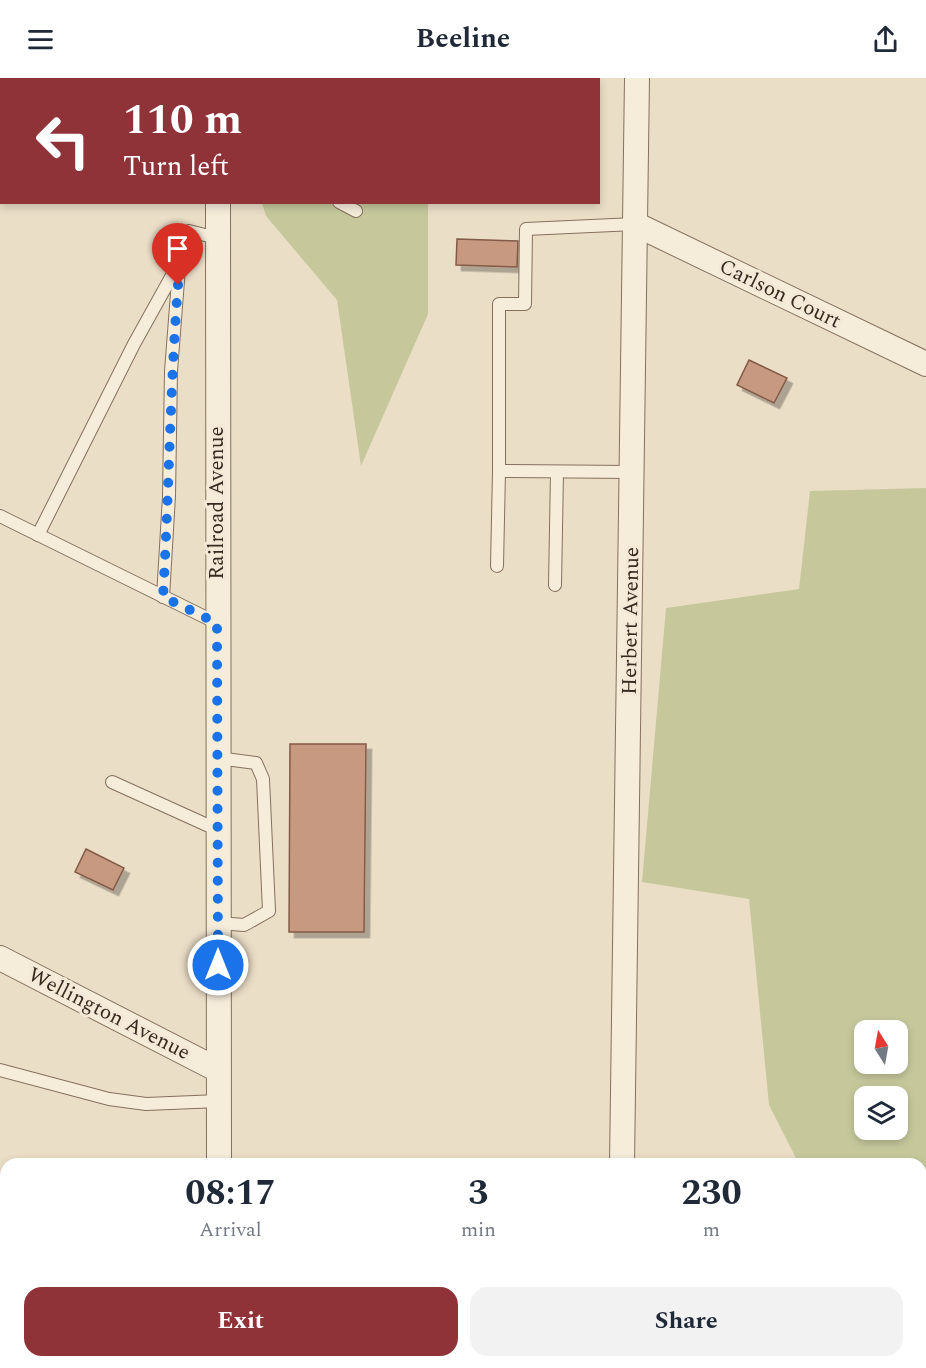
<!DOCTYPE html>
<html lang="en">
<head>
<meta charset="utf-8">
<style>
  :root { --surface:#fff; --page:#f2f2f3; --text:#1f2937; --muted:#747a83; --accent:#903339 }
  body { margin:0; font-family:Spectral,serif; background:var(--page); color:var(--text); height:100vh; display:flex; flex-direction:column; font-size:22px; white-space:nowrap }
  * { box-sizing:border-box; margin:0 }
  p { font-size:20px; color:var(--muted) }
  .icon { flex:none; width:33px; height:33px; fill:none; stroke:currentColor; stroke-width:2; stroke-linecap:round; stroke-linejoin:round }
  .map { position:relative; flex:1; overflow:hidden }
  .sheet { position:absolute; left:0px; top:1080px; width:927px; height:210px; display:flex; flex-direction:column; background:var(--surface); border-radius:18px 18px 0 0; box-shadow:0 3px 9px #0003 }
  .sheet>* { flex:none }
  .guide { position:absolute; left:0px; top:0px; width:600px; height:126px; box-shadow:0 3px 9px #0003; background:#903339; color:#fff; overflow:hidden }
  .needle { width:39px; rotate:349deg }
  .fabs { position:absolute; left:854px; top:942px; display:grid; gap:12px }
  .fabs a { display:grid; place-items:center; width:54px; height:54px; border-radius:12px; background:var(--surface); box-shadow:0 3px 9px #0003; font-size:30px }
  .pin { position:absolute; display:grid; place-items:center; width:51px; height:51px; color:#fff; margin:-62px -26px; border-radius:50% 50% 50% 0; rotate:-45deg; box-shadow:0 0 6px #0007 }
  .pin .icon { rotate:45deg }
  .me { position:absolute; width:66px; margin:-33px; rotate:0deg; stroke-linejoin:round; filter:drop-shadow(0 0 4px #0008) }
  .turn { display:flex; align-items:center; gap:21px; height:126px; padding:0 24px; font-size:27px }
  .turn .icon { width:78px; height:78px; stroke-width:2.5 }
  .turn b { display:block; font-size:42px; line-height:51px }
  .eta { display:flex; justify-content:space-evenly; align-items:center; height:102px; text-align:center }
  .eta b { font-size:36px; font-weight:700; line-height:42px }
  .action { display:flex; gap:12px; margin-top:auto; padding:12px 24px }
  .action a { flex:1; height:69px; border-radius:18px; background:var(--accent); color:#fff; font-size:24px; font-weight:700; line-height:69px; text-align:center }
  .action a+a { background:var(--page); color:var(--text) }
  header { display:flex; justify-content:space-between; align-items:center; height:78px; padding:0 24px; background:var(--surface); font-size:27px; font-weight:700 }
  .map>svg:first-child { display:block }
  .green { fill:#c6c89c; fill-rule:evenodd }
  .building { fill:#c69980; stroke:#835a46; stroke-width:1.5; filter:url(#shadow) }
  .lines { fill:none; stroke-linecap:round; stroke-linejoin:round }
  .service-casing { stroke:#85705e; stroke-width:14 }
  .minor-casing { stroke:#85705e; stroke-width:26 }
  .service { stroke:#f6ecda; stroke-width:12 }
  .minor { stroke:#f6ecda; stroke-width:24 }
  .route { stroke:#1a73e8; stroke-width:10; stroke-dasharray:0 18 }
  .labels { text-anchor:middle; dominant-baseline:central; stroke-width:6; stroke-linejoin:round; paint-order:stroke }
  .street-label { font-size:21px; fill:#372a20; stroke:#f3e9d6 }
</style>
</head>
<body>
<header><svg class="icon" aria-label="menu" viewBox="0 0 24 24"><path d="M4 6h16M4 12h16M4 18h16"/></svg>Beeline<svg class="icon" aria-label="share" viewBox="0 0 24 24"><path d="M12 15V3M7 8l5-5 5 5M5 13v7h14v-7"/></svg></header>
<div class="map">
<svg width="926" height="1290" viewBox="0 0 926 1290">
  <defs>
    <filter id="shadow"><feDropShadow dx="5.5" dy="5.5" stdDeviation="0" flood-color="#0004"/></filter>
  </defs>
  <rect width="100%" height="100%" fill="#ebdec7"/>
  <!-- green -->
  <g class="green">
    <path d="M 262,125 L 428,125 L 428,236 L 361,388 L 337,222 L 266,138 Z"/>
    <path d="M 926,410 L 926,1162 L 921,1162 L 921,1086 L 799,1086 L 769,1027 L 749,821 L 642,804 L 666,530 L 799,511 L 810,413 ZM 897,952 L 897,986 L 864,986 L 864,952 ZM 864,1018 L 897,1018 L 897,1052 L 864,1052 Z"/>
  </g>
  <!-- building -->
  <g class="building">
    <path d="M 457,161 L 518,163 L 517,189 L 456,187 Z"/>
    <path d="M 749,282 L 787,300 L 774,325 L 737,307 Z"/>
    <path d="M 290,666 L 366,666 L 364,854 L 289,854 Z"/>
    <path d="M 86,771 L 124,790 L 113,812 L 75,794 Z"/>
    <path d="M 921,1208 L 926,1208 L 926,1286 L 892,1284 L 921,1284 Z"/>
  </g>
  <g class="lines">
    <defs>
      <g id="service">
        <path d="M 339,124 L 356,133"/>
        <path d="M 499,393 L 499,226 L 525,226 L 526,151 L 635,146"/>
        <path d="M 0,438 L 217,545"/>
        <path d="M 38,457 L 134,266 L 179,185 L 189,153 L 217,160"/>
        <path d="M 497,488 L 499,393 L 633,394"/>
        <path d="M 555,507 L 557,394"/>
        <path d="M 163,519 L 169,418 L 171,293 L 179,190"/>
        <path d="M 218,680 L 256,685 L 263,701 L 269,833 L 244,847 L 218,845"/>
        <path d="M 112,704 L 218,752"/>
        <path d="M 0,992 L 109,1021 L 146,1026 L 219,1023"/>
        <path d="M 921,1191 L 926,1191"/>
      </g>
      <g id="minor">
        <path d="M 193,0 L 194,2"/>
        <path d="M 218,124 L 219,1086"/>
        <path d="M 635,146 L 926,286"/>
        <path d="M 0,880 L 218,992"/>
        <path d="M 622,1086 L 637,0"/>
        <path d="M 219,1284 L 219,1290"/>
        <path d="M 619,1290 L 619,1284"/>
      </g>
    </defs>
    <!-- service casing -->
    <use href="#service" class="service-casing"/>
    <!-- minor casing -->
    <use href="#minor" class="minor-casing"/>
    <!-- service -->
    <use href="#service" class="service"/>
    <!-- minor -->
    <use href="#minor" class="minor"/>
  </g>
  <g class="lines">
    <!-- route -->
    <path class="route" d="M 178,207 C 170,311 169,415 163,519 L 217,545 L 218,887"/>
  </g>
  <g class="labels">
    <!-- street labels -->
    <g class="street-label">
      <text transform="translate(780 216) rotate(26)">Carlson Court</text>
      <text transform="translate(217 425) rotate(-90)">Railroad Avenue</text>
      <text transform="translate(631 543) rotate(-89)">Herbert Avenue</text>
      <text transform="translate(109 936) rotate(27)">Wellington Avenue</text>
    </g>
  </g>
</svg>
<div class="fabs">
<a><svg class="needle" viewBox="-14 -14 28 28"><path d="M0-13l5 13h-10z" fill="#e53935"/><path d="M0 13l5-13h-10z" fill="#747a83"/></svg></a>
<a><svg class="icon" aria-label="layers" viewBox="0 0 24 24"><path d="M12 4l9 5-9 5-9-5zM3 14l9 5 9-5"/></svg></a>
</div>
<div class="pin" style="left:178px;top:207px;background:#d93025"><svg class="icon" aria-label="arrive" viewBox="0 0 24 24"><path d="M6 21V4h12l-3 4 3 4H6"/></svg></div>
<svg class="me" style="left:218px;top:887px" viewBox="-20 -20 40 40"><circle r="17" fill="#1a73e8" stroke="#fff" stroke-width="3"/><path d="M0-11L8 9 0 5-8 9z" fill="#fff"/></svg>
<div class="guide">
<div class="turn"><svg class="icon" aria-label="left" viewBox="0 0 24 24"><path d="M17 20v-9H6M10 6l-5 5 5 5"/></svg><div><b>110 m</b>Turn left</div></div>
</div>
<section class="sheet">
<div class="eta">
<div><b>08:17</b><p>Arrival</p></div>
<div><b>3</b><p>min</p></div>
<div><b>230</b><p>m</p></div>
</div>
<div class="action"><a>Exit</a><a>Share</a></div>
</section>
</div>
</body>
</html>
